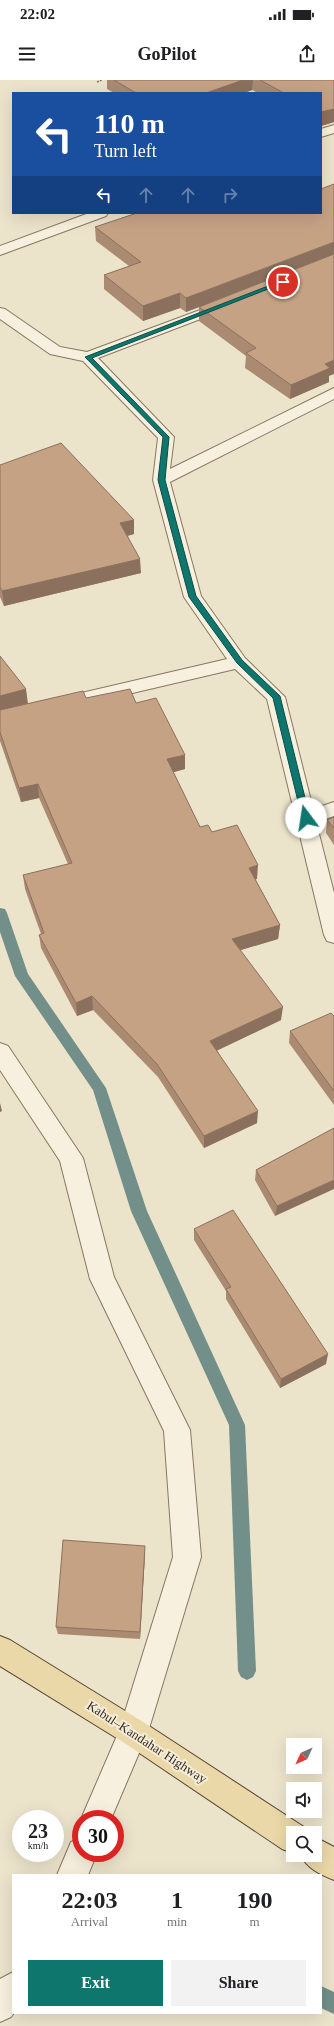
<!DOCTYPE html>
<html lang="en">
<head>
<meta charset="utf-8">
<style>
  :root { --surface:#fff; --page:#f2f2f2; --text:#202124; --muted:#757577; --accent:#0f766e }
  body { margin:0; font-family:"Times New Roman",serif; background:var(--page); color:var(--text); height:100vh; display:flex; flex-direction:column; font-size:15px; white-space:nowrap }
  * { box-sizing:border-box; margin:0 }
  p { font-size:13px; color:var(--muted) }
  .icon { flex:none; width:22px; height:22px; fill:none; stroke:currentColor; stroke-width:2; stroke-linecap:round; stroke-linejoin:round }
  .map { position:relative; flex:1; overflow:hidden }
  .details { position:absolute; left:12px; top:1794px; width:310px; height:140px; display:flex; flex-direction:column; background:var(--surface); border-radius:0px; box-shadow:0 4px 16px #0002 }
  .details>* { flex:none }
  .guide { position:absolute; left:12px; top:12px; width:310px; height:122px; border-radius:0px; box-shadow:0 4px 16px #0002; background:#1a4fa0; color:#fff; overflow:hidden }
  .needle { width:26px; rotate:226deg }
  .fabs { position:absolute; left:286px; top:1658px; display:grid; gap:8px }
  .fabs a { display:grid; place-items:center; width:36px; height:36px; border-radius:0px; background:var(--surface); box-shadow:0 4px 16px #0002; font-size:20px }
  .speed { position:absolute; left:12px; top:1730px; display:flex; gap:8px; font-size:20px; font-weight:700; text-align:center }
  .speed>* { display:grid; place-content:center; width:52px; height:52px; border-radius:50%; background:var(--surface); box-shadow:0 4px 16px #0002; line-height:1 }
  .speed small { font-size:10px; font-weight:400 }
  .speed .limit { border:6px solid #d22; background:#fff; color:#111 }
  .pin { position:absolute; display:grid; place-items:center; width:34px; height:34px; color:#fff; margin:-17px; border:2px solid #fff; border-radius:50%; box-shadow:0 1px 4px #0007 }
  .me { position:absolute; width:44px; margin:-22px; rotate:346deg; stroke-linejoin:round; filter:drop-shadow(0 0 3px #0008) }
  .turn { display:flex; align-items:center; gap:14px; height:84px; padding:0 16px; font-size:18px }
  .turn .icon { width:52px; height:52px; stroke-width:2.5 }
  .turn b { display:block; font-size:28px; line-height:34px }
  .lanes { display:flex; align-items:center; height:38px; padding:0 16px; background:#0003; justify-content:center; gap:20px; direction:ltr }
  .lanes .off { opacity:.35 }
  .eta { display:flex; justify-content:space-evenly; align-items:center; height:68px; text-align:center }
  .eta b { font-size:24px; font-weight:600; line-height:28px }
  .action { display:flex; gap:8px; margin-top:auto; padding:8px 16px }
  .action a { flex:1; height:46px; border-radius:0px; background:var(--accent); color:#fff; font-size:16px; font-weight:600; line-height:46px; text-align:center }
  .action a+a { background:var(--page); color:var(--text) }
  .status { display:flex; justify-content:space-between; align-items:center; height:28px; padding:0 20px; background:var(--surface); direction:ltr }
  .status svg { height:11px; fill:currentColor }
  header { display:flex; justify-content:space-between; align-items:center; height:52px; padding:0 16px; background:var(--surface); font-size:18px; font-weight:600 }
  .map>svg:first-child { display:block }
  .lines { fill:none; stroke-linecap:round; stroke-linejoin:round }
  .stream { fill:#728f89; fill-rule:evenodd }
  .minor-casing { stroke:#887761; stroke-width:2 }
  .major-casing { stroke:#564534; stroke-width:2 }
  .path { stroke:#887761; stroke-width:1.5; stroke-dasharray:2 1; stroke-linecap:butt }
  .minor { fill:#f7f0de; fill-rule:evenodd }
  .major { fill:#ead8a8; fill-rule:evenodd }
  .wall { fill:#aa8b72 }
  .shaded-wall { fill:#8b715d }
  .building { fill:#c6a285; stroke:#8b715d }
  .route { fill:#0f766e; stroke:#0a4d48 }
  .labels { text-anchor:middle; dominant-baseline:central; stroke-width:4; stroke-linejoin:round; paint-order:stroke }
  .near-street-label { font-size:13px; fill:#3a2e23; stroke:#f4edda }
</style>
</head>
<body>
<div class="status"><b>22:02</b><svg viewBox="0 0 49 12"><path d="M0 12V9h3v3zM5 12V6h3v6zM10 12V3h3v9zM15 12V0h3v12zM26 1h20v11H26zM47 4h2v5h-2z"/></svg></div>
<header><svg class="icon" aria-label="menu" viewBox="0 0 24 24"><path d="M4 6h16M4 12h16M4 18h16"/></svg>GoPilot<svg class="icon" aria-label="share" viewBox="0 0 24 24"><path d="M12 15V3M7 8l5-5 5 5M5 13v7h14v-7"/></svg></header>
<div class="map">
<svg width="334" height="1946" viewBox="0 0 334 1946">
  <rect width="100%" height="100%" fill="#ece3cb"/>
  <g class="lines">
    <!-- stream -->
    <g class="stream">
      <path d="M 0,828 L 5,829 L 7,833 L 28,894 L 106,1008 L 147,1131 L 245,1345 L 256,1591 L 253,1597 L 247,1600 L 241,1597 L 238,1591 L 229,1345 L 131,1131 L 93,1010 L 15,896 L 0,852 Z"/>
      <path d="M 321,1906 L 334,1912 L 334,1934 L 321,1928 Z"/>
    </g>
    <defs>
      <g id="minor">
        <path d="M 334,45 L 334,53 L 321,57 L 321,49 Z"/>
        <path d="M 89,133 L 108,133 L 106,136 L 0,175 L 0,166 Z"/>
        <path d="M 227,220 L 232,221 L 234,224 L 232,227 L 98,278 L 174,357 L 170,389 L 334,308 L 334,319 L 170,402 L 201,516 L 245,578 L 285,617 L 313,729 L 334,722 L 334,736 L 316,742 L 334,813 L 334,863 L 327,861 L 324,855 L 267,619 L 235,589 L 0,644 L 0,632 L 227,579 L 184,517 L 153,400 L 158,358 L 83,281 L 50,274 L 0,239 L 0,228 L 5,229 L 60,267 L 87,272 Z"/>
        <path d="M 0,963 L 8,966 L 83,1078 L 114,1197 L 190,1350 L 201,1477 L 148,1652 L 111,1739 L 81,1739 L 119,1651 L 173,1477 L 164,1351 L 90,1199 L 60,1081 L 0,990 Z"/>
        <path d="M 81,1758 L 81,1773 L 97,1773 L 88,1795 L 57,1795 L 71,1762 Z"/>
        <path d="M 13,1892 L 13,1933 L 14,1933 L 11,1937 L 0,1942 L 0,1899 Z"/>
      </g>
      <g id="major">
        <path d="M 0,1556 L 10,1560 L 143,1642 L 304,1747 L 306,1753 L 293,1753 L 293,1773 L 282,1769 L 123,1662 L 0,1586 Z"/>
        <path d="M 315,1757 L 334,1767 L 334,1800 C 321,1795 306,1788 301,1775 L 315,1775 Z"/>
      </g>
    </defs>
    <!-- minor casing -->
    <use href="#minor" class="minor-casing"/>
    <!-- major casing -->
    <use href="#major" class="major-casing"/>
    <!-- path -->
    <path class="path" d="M 97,2 L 102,0"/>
    <!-- minor -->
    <use href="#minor" class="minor"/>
    <!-- major -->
    <use href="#major" class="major"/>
  </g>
  <!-- wall -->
  <g class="wall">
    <path d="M 107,0 L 334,0 L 334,42 L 321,46 L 321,13 L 258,13 L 252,10 L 244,13 L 114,13 L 107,9 Z"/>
    <path d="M 95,147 L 329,296 L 329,302 L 290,319 L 245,288 L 246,276 L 199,241 L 199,227 L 186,232 L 180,228 L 143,241 L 104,209 L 104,195 L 129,186 L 96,161 Z"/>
    <path d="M 0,385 L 134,454 L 128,456 L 141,493 L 4,526 L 0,517 Z"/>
    <path d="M 0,576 L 28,624 L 86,618 L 136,623 L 185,689 L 173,692 L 200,747 L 212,752 L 257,799 L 255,799 L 280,845 L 278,859 L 240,870 L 281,940 L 217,970 L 257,1043 L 204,1068 L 158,997 L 93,930 L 77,936 L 41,868 L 39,855 L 41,854 L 25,809 L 23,795 L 68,784 L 39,718 L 21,722 L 0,661 Z"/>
    <path d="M 334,737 L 334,765 L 326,753 L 327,740 Z"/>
    <path d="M 334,936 L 334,1025 L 289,963 L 290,951 Z"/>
    <path d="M 334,1048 L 275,1136 L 255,1100 L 256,1090 Z"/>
    <path d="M 194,1149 L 326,1284 L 280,1308 L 226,1219 L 226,1211 L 194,1160 Z"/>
    <path d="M 145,1473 L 140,1559 L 58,1554 L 56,1547 Z"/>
  </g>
  <!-- shaded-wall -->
  <g class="shaded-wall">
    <path d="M 243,0 L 253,0 L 252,10 L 244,13 L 206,13 Z"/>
    <path d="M 334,29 L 334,42 L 321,46 L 321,32 Z"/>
    <path d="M 334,162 L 334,176 L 186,232 L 186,218 Z"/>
    <path d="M 180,213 L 180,228 L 143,241 L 143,226 Z"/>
    <path d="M 334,280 L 334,294 L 329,296 L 329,302 L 290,319 L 291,305 L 325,284 Z"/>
    <path d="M 134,440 L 134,454 L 121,457 L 120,443 Z"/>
    <path d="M 140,479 L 141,493 L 4,526 L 2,511 Z"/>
    <path d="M 26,609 L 28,624 L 0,631 L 0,616 Z"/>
    <path d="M 185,675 L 185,689 L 167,694 L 167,679 Z"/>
    <path d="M 38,704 L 39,718 L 21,722 L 19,708 Z"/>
    <path d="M 258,785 L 257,799 L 248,802 L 249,788 Z"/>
    <path d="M 280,845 L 278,859 L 231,873 L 232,859 Z"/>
    <path d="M 92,916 L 93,930 L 77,936 L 76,923 Z"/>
    <path d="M 283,927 L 281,940 L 210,974 L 210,961 Z"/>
    <path d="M 0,1023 L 2,1031 L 0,1032 Z"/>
    <path d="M 258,1031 L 257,1043 L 204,1068 L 204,1056 Z"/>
    <path d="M 334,1100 L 334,1109 L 275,1136 L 277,1126 Z"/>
    <path d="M 328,1274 L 326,1284 L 280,1308 L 281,1299 Z"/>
    <path d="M 145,1466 L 145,1473 L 140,1559 L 140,1552 Z"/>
  </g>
  <!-- building -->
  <g class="building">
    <path d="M 114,0 L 243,0 L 206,13 L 136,13 Z"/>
    <path d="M 260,0 L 334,0 L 334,29 L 321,32 L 321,13 L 284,13 Z"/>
    <path d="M 334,104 L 334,162 L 186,218 L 180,213 L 143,226 L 104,195 L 141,182 L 95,147 L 137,133 L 321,133 L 321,109 Z"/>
    <path d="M 334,174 L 334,280 L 325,284 L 330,288 L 291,305 L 246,273 L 256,268 L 199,227 Z"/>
    <path d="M 61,363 L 134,440 L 120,443 L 140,479 L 2,511 L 0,507 L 0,385 Z"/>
    <path d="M 0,576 L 26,609 L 0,616 Z"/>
    <path d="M 130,609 L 136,623 L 156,618 L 185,675 L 167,679 L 200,747 L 208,745 L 212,752 L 237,745 L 258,785 L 249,788 L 280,845 L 232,859 L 283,927 L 210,961 L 258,1031 L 204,1056 L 157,984 L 92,916 L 76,923 L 39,855 L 44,853 L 23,795 L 72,783 L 38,704 L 19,708 L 0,652 L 0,630 L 83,611 L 86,618 Z"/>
    <path d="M 334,737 L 334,748 L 327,740 Z"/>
    <path d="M 331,933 L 334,936 L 334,1011 L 290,951 Z"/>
    <path d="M 334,1048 L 334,1100 L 277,1126 L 256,1090 Z"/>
    <path d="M 233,1130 L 328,1274 L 281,1299 L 226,1209 L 231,1207 L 194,1149 Z"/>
    <path d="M 63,1460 L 145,1466 L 140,1552 L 56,1547 Z"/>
  </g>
  <!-- route -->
  <path class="route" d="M 281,201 L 286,202 L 92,278 L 169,357 L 165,400 L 196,516 L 242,580 L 280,616 L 310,738 L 306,741 L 302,738 L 273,618 L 237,583 L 189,517 L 158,400 L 163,357 L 85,277 Z"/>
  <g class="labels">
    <!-- near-street labels -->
    <g class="near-street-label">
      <text transform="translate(147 1662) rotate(33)">Kabul–Kandahar Highway</text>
    </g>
  </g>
</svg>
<div class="fabs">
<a><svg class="needle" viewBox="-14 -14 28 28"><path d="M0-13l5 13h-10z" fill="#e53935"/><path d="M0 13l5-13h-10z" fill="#757577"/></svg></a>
<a><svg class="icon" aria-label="sound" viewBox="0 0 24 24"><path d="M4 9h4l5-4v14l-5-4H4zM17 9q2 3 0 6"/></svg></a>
<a><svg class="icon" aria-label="search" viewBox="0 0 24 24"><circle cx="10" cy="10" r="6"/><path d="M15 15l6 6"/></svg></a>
</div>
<div class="speed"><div>23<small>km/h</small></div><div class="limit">30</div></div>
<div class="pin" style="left:283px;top:202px;background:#d93025"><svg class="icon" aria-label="arrive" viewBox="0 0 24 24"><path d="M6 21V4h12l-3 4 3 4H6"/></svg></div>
<svg class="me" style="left:306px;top:738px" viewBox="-20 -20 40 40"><circle r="19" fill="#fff"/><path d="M0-13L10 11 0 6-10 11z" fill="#0f766e"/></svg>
<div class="guide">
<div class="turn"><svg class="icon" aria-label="left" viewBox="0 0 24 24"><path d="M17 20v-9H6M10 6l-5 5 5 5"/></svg><div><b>110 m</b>Turn left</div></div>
<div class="lanes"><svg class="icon" aria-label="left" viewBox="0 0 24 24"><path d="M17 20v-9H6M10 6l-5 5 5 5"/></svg><svg class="icon off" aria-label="ahead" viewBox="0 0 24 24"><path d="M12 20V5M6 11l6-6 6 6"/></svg><svg class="icon off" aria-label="ahead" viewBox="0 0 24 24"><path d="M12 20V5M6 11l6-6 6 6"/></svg><svg class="icon off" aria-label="right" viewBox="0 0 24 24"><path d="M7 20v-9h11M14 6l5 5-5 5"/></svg></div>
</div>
<section class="details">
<div class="eta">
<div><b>22:03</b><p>Arrival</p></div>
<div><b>1</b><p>min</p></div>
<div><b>190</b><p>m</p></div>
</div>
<div class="action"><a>Exit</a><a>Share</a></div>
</section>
</div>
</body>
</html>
